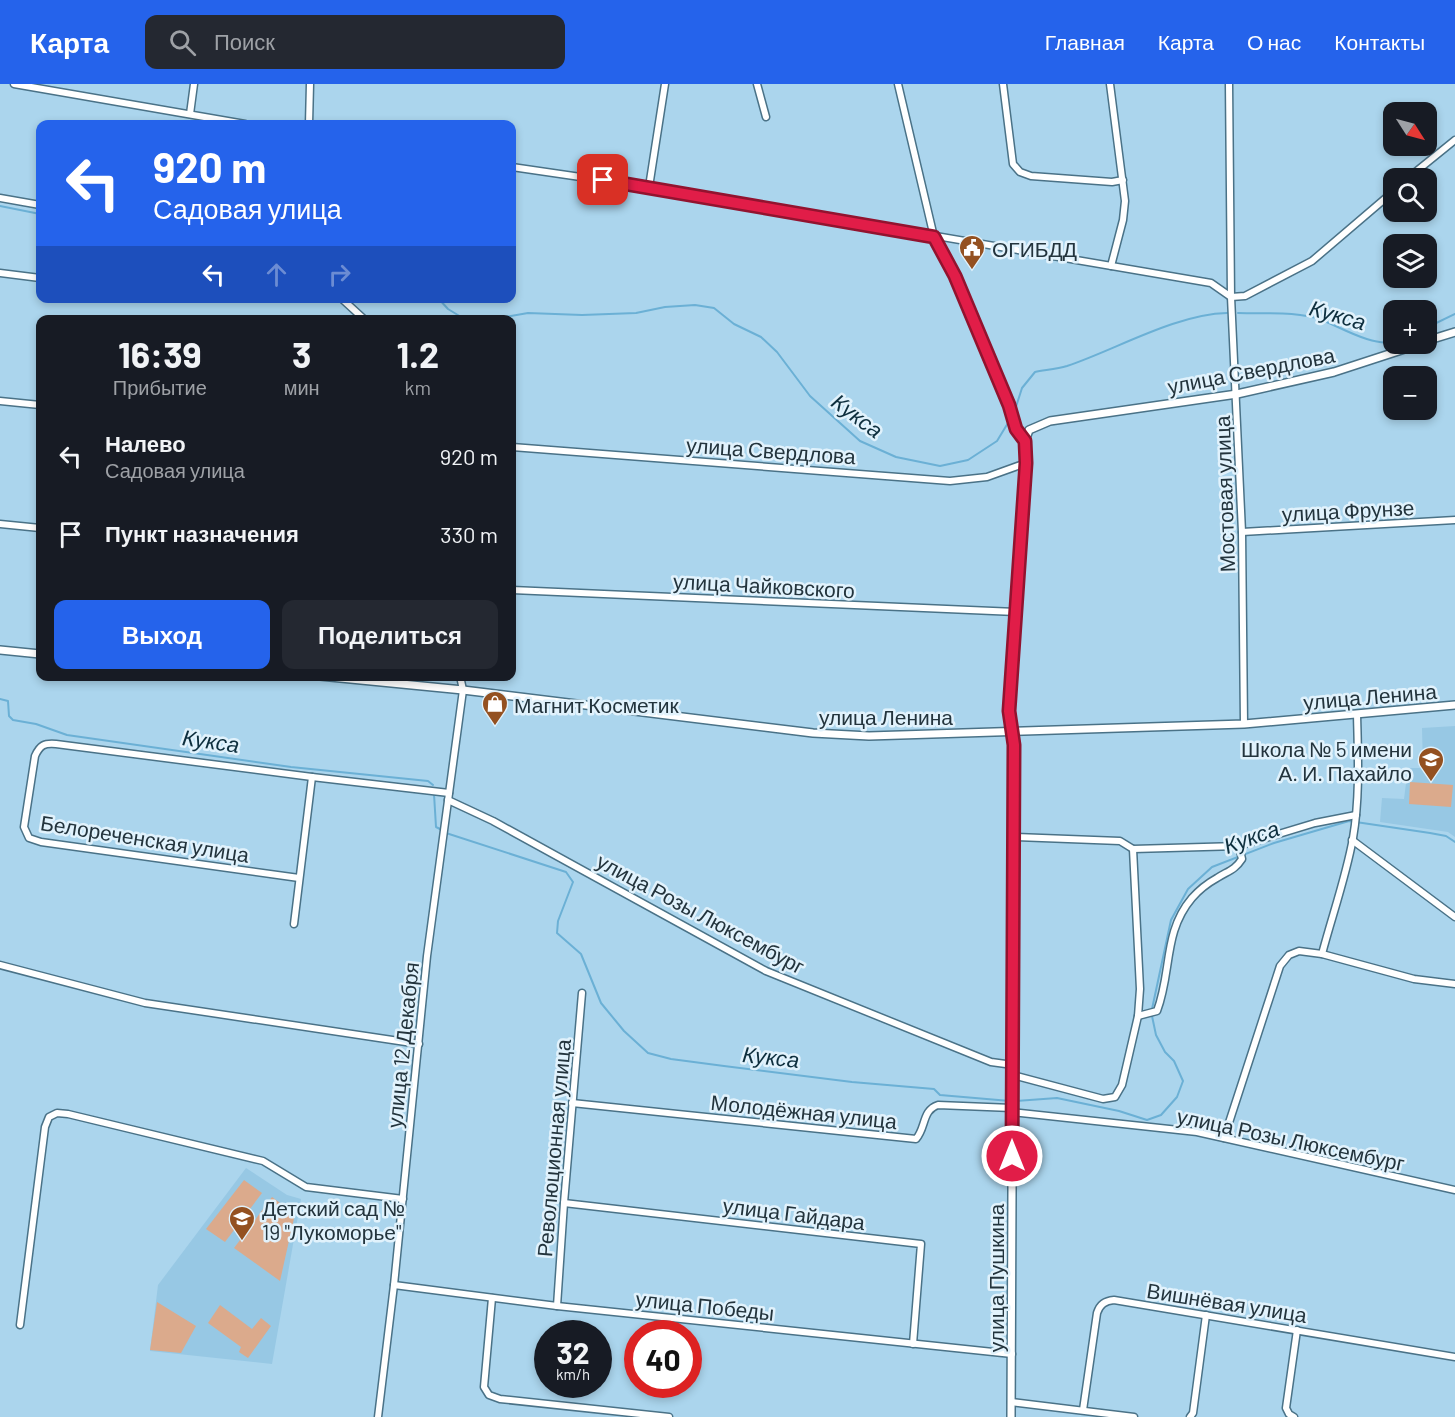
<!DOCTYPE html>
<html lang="ru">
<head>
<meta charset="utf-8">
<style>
  :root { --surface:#171b24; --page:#242831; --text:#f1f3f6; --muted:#9ea1a6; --accent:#2563eb }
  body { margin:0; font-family:Barlow,sans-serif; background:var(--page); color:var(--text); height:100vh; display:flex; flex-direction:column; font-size:22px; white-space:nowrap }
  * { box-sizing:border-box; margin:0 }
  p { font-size:20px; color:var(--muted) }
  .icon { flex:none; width:33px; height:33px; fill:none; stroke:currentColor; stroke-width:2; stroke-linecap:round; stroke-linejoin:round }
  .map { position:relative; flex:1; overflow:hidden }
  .sheet { position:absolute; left:36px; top:231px; width:480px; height:366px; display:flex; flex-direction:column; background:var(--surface); border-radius:12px; box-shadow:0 3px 9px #0003 }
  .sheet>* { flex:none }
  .banner { position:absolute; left:36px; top:36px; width:480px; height:183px; border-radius:12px; box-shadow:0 3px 9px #0003; background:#2563eb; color:#fff; overflow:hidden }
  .needle { width:39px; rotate:126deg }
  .fabs { position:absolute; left:1383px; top:18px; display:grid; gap:12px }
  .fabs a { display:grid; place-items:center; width:54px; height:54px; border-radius:12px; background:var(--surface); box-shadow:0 3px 9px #0003; font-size:30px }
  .speed { position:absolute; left:534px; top:1236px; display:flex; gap:12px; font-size:30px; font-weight:700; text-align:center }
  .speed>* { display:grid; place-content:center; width:78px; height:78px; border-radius:50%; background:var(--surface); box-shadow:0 3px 9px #0003; line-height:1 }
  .speed small { font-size:15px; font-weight:400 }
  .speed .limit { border:9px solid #d22; background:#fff; color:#111 }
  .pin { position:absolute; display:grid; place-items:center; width:51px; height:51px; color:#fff; margin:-26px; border-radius:12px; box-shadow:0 3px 9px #0006 }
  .me { position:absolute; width:66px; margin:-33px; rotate:0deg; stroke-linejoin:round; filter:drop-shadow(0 0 4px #0008) }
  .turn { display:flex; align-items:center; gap:21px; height:126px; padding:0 18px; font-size:27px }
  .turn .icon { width:78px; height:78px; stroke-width:2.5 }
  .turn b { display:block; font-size:42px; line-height:51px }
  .lanes { display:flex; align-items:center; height:57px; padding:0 18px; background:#0003; justify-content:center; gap:30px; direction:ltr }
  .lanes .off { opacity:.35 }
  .eta { display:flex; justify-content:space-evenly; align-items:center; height:102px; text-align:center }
  .eta b { font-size:36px; font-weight:700; line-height:42px }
  .action { display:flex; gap:12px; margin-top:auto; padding:12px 18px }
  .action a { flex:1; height:69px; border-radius:12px; background:var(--accent); color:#fff; font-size:24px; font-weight:700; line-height:69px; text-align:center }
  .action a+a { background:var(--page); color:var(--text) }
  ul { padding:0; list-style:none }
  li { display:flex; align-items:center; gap:18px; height:78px; padding:0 18px }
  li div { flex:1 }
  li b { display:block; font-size:22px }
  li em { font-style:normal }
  header { display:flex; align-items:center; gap:36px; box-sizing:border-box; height:84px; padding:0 30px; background:var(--accent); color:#fff }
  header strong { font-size:28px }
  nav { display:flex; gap:33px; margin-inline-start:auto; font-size:21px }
  .search { width:420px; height:54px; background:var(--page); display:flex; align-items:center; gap:15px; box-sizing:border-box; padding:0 21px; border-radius:12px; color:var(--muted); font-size:22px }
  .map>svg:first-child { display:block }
  .built { fill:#97c8e4 }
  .green { fill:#dbaa8c }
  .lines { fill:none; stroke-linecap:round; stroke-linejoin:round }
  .stream { stroke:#6bb0d5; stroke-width:2 }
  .minor-casing { stroke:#4a7287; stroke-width:9 }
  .tertiary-casing { stroke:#4a7287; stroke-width:10 }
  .minor { stroke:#fff; stroke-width:6 }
  .tertiary { stroke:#fff; stroke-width:7 }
  .route-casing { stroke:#92132f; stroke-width:15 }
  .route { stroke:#e11d48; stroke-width:10 }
  .labels { text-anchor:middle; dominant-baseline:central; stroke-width:5; stroke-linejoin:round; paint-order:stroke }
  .poi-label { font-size:21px; fill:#23343d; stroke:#e1f2fc; text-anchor:start }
  .street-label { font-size:21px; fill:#23343d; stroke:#e1f2fc }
  .water-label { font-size:22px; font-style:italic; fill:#0e2f3e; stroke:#e1f2fc }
</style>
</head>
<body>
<header>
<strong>Карта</strong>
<div class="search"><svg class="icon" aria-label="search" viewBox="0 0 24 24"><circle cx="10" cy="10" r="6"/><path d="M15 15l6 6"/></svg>Поиск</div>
<nav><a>Главная</a><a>Карта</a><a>О нас</a><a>Контакты</a></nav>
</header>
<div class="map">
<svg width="1455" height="1333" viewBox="0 0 1455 1333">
  <rect width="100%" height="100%" fill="#abd5ed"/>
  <!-- built -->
  <g class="built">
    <path d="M 1455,642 L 1455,753 L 1448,748 L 1380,738 L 1382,714 L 1404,715 L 1408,684 L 1423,684 L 1422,644 Z"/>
    <path d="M 246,1084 L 287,1111 L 301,1115 L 272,1280 L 150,1267 L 158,1201 Z"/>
  </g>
  <!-- green -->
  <g class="green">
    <path d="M 1410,698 L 1453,701 L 1451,723 L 1409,720 Z"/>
    <path d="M 244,1096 L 262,1109 L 225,1158 L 206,1145 Z"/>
    <path d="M 272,1113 L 295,1130 L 280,1197 L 234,1164 Z"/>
    <path d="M 157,1218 L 196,1242 L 181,1269 L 150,1266 Z"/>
    <path d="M 220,1221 L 252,1245 L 261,1234 L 271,1242 L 248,1274 L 239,1268 L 241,1263 L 208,1239 Z"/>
  </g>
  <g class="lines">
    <!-- stream -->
    <g class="stream">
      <path d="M 0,122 L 40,130"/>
      <path d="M 438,214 L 448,225 L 466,236"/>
      <path d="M 1238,229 C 1265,230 1297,227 1322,236 C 1340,243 1375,264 1394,257"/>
      <path d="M 487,236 L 528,229 L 582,231 L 636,229 L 665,223 L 695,221 L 714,224 L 734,240 L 761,253 L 777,268 L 810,312 L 860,357 L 896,373 L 940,382 L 968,376 L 997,357 L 1011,334"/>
      <path d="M 1426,244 L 1455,230"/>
      <path d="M 1014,329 L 1022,304 L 1035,288 C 1045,286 1057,285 1067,282 C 1115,266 1176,230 1227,229"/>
      <path d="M 0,615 L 8,617 L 9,632 L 13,636 L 36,640 L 67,651 L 291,683 L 428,697 L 433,701"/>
      <path d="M 434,710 L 436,743 L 442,746"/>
      <path d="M 446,749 L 566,788 L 573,798 L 558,837 L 557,849 L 581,870 L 601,919 L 624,947 L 648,969 L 671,975 L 724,982 L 852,998 L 934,1005 L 940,1011 L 1010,1017"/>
      <path d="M 1152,925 L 1171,836 L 1188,805 L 1212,783 L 1274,759 L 1349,737 L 1430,749 L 1446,752 L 1455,758"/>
      <path d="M 1015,1017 L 1057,1014 L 1119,1027 L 1147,1036 L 1161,1031 L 1177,1013 L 1183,997 L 1174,977 L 1165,968 L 1156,951 L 1152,932"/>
    </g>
    <defs>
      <g id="minor">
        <path d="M 14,0 L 245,40"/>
        <path d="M 757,0 L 766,33"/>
        <path d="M 898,0 L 934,153 L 955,192 L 1009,321 L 1016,345 L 1025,357 L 1026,379 L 1009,627 L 1012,647"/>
        <path d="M 1003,0 L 1013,80 L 1020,88 L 1031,92 L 1112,98 L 1123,96"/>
        <path d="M 1110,0 L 1125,117 L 1123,136 L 1111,182"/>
        <path d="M 1229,0 L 1231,213 L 1242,448 L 1244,640"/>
        <path d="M 190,30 L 194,0"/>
        <path d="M 309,40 L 310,0"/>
        <path d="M 512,83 L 649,103 L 1211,199 L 1231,213 L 1245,212 L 1312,177 L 1394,107"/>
        <path d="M 1408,94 L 1455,56"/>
        <path d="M 649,103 L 665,0"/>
        <path d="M 0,114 L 40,121"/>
        <path d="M 0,189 L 40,194"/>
        <path d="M 341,214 L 365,236"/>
        <path d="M 0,317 L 40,321"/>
        <path d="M 512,363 L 950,397 L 987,393 L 1026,379"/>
        <path d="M 0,440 L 40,444"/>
        <path d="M 1242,448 L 1455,436"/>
        <path d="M 512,506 L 1016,528"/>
        <path d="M 448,716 L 493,737 L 766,887 L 991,978 L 1013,981"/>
        <path d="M 1013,753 L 1120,757 L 1133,765 L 1239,762 L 1315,739 L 1356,731"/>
        <path d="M 1352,756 L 1455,833"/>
        <path d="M 299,794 L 41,758 L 29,754 L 24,743 L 35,672 C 40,661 44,659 56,660 L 312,693 L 449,709"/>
        <path d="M 294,840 L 312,693"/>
        <path d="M 1322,870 C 1332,832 1346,793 1353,754 C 1360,713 1358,671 1357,630"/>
        <path d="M 0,881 L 145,919 L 419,960"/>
        <path d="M 1138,932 L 1157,927 C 1172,888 1163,848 1192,814 C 1199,806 1208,799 1217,794 C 1228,787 1235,786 1242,775 L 1239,762"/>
        <path d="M 1013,991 L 1103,1015 L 1115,1013 L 1122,1001 L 1138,932 L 1140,905 L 1133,765"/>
        <path d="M 572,1019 L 916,1055 C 926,1044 922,1026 938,1021 L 1012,1024"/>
        <path d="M 1012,1028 L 1197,1048 L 1455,1106"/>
        <path d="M 1224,1054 L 1280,882 L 1289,871 L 1299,867 L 1322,870 L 1414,895 L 1455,900"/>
        <path d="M 564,1119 L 921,1160 L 913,1260"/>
        <path d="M 394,1201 L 557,1222 L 1012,1270"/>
        <path d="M 492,1214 L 484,1303 L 489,1311 L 500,1315 L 669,1333"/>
        <path d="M 557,1222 L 564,1119 L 582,909"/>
        <path d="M 20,1241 L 45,1043 L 49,1033 L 57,1029 L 68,1030 L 263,1077 L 306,1103 L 403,1115"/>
        <path d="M 1011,1318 L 1134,1333"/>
        <path d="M 1083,1326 L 1097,1229 C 1100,1220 1105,1217 1114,1216 L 1455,1273"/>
        <path d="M 378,1333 L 394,1201 L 427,872 L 463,606 L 460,592"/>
        <path d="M 1190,1333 L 1193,1329 L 1206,1231"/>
        <path d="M 1294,1333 L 1289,1330 L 1286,1324 L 1297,1246"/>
      </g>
      <g id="tertiary">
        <path d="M 1426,257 L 1455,248"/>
        <path d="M 1025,357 L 1029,346 L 1050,337 L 1237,310 L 1334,288 L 1420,260"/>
        <path d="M 0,566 L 40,570"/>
        <path d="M 320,592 L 463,606 L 813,649 L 869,652 L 1244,640 L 1455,621"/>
        <path d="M 1011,1333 L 1014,661 L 1012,647"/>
      </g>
    </defs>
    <!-- minor casing -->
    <use href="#minor" class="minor-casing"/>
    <!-- tertiary casing -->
    <use href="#tertiary" class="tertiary-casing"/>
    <!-- minor -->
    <use href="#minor" class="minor"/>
    <!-- tertiary -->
    <use href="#tertiary" class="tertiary"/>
  </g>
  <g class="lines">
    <defs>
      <path id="route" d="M 603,96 L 934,153 L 955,192 L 1009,321 L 1016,345 L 1025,357 L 1026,379 L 1009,627 L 1014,661 L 1012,1072"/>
    </defs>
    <!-- route casing -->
    <use href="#route" class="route-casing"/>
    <!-- route -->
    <use href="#route" class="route"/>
  </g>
  <!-- icons -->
  <defs>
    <symbol id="civic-pin" viewBox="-11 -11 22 30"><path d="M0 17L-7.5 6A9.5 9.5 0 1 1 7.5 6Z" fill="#945121" stroke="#e1f2fc"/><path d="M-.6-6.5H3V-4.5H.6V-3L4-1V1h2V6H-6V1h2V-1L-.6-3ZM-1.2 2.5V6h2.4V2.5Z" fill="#fff"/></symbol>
    <symbol id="shop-pin" viewBox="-11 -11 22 30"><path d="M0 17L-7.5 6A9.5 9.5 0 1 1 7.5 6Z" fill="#945121" stroke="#e1f2fc"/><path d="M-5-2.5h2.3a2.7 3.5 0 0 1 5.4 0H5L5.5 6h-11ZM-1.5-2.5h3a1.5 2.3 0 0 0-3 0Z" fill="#fff"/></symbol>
    <symbol id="school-pin" viewBox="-11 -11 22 30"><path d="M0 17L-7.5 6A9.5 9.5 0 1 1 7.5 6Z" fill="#945121" stroke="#e1f2fc"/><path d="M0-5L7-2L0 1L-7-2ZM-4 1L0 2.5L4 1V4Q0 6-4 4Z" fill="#fff"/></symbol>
  </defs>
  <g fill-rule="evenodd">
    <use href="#civic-pin" x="957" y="149" width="30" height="40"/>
    <use href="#shop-pin" x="480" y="605" width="30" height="40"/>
    <use href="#school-pin" x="1416" y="661" width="30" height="40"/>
    <use href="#school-pin" x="227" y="1120" width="30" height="40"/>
  </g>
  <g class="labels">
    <!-- poi labels -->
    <g class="poi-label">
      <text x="992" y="164">ОГИБДД</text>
      <text x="514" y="620">Магнит Косметик</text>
      <text x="1412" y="664" text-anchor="end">Школа № 5 имени<tspan x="1412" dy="24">А. И. Пахайло</tspan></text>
      <text x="262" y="1123">Детский сад №<tspan x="262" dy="24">19 "Лукоморье"</tspan></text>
    </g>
    <!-- street labels -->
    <g class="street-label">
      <text transform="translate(1251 286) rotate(-11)">улица Свердлова</text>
      <text transform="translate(771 366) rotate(4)">улица Свердлова</text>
      <text transform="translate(1224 410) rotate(-92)">Мостовая улица</text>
      <text transform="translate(1348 426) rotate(-3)">улица Фрунзе</text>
      <text transform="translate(764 501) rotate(3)">улица Чайковского</text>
      <text transform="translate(1370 612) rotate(-5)">улица Ленина</text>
      <text x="886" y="632">улица Ленина</text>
      <text transform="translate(145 754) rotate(9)">Белореченская улица</text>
      <text transform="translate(701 829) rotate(28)">улица Розы Люксембург</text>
      <text transform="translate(402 961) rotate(-84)">улица 12 Декабря</text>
      <text transform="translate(804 1027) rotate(6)">Молодёжная улица</text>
      <text transform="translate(1291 1055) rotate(12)">улица Розы Люксембург</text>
      <text transform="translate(553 1064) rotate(-85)">Революционная улица</text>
      <text transform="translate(794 1129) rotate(7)">улица Гайдара</text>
      <text transform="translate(995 1194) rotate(-90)">улица Пушкина</text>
      <text transform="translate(1227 1218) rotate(9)">Вишнёвая улица</text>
      <text transform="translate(705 1221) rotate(6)">улица Победы</text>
    </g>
    <!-- water labels -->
    <g class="water-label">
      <text transform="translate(1338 230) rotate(16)">Кукса</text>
      <text transform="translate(858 331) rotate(37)">Кукса</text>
      <text transform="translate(211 656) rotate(8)">Кукса</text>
      <text transform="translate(1251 752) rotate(-20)">Кукса</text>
      <text transform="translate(771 972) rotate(6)">Кукса</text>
    </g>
  </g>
</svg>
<div class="fabs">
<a><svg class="needle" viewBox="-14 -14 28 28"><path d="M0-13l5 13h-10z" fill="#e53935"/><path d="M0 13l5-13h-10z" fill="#9ea1a6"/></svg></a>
<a><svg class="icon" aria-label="search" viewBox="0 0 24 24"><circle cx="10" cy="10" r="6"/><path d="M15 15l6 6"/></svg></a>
<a><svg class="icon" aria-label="layers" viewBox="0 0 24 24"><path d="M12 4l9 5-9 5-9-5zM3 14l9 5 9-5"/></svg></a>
<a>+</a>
<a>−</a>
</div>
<div class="speed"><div>32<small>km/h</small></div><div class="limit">40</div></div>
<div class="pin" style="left:603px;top:96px;background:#d93025"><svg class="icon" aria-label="arrive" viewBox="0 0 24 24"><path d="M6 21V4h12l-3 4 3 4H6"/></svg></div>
<svg class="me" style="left:1012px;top:1072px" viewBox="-20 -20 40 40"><circle r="17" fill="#e11d48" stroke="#fff" stroke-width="3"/><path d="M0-11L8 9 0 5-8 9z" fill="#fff"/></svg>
<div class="banner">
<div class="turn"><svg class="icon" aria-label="left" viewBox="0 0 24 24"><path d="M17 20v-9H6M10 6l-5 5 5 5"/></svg><div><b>920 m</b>Садовая улица</div></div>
<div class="lanes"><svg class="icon" aria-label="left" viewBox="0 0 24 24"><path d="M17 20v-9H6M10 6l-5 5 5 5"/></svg><svg class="icon off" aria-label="ahead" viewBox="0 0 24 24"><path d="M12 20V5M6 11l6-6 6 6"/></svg><svg class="icon off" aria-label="right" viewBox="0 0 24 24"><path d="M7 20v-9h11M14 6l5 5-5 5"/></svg></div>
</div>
<section class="sheet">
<div class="eta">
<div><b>16:39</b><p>Прибытие</p></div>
<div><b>3</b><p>мин</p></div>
<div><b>1.2</b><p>km</p></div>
</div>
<ul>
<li><svg class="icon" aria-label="left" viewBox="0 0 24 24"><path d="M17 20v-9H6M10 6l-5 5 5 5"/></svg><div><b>Налево</b><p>Садовая улица</p></div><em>920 m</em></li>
<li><svg class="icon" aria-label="arrive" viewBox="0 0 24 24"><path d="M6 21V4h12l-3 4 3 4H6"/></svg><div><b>Пункт назначения</b></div><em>330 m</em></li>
</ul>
<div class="action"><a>Выход</a><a>Поделиться</a></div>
</section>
</div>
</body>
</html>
